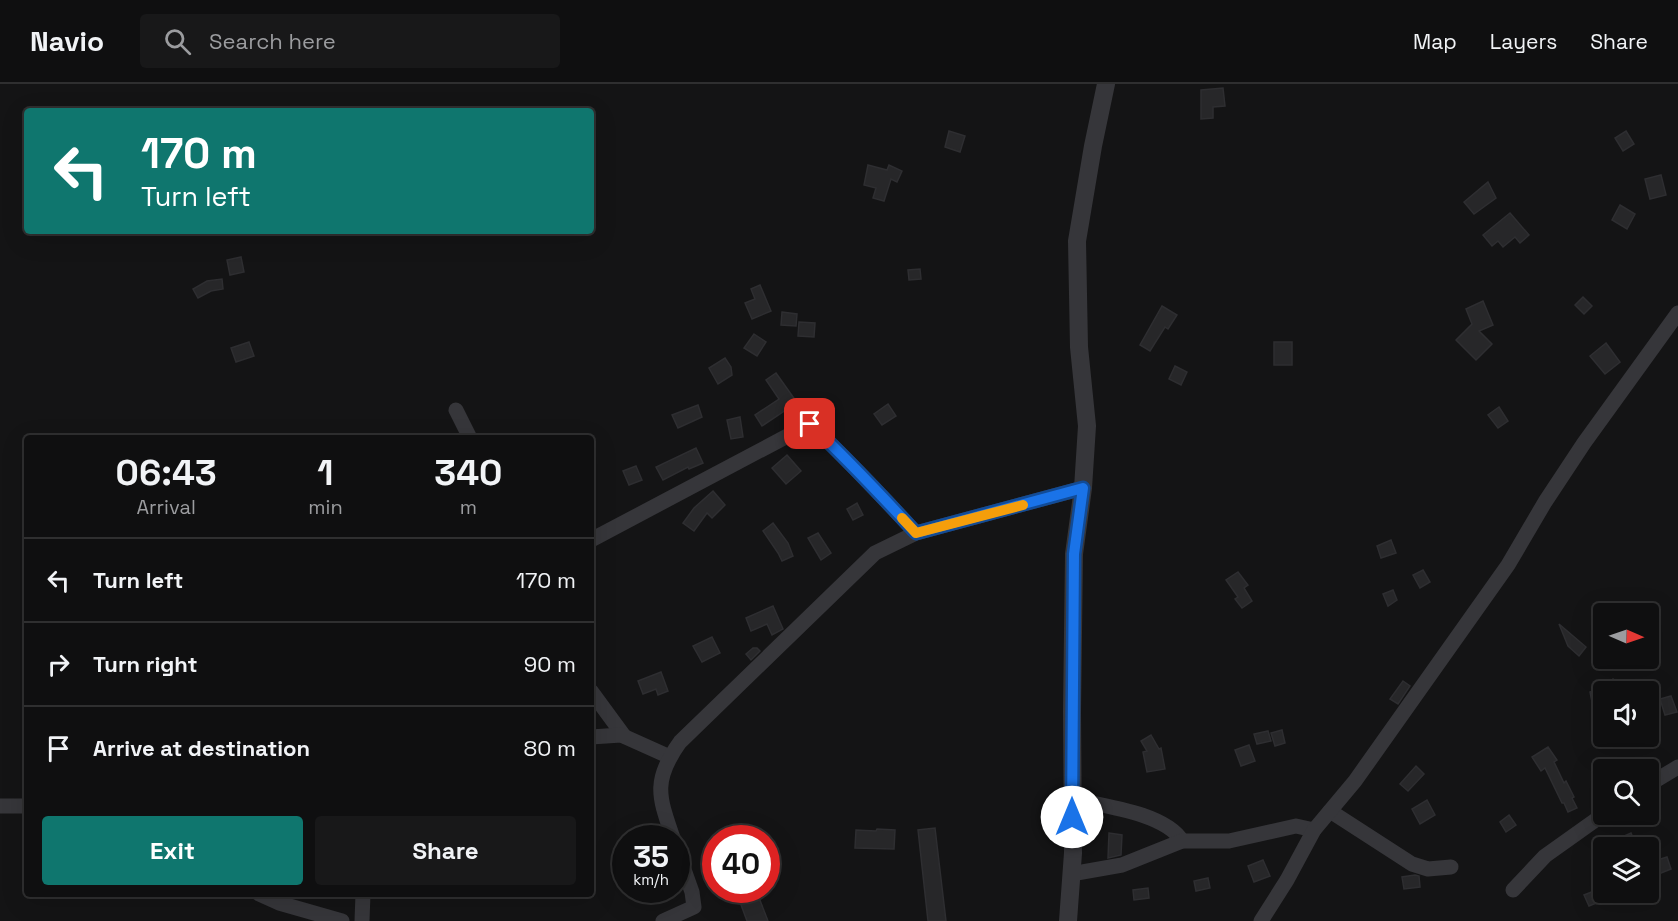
<!DOCTYPE html>
<html lang="en">
<head>
<meta charset="utf-8">
<style>
  :root { --surface:#0f0f10; --page:#181819; --text:#f1f3f6; --muted:#9b9c9f; --line:#2f2f30; --accent:#0f766e }
  body { margin:0; font-family:"Space Grotesk",sans-serif; background:var(--page); color:var(--text); height:100vh; display:flex; flex-direction:column; font-size:22px; white-space:nowrap }
  * { box-sizing:border-box; margin:0 }
  p { font-size:20px; color:var(--muted) }
  .icon { flex:none; width:33px; height:33px; fill:none; stroke:currentColor; stroke-width:2; stroke-linecap:round; stroke-linejoin:round }
  .map { position:relative; flex:1; overflow:hidden }
  .panel { position:absolute; left:24px; top:351px; width:570px; height:462px; display:flex; flex-direction:column; background:var(--surface); border-radius:6px; box-shadow:0 6px 24px #0002,0 0 0 2px var(--line) }
  .panel>* { flex:none }
  .top-card { position:absolute; left:24px; top:24px; width:570px; height:126px; border-radius:6px; box-shadow:0 6px 24px #0002,0 0 0 2px var(--line); background:#0f766e; color:#fff; overflow:hidden }
  .needle { width:39px; rotate:92deg }
  .buttons { position:absolute; left:1593px; top:519px; display:grid; gap:12px }
  .buttons a { display:grid; place-items:center; width:66px; height:66px; border-radius:6px; background:var(--surface); box-shadow:0 6px 24px #0002,0 0 0 2px var(--line); font-size:30px }
  .speed { position:absolute; left:612px; top:741px; display:flex; gap:12px; font-size:30px; font-weight:700; text-align:center }
  .speed>* { display:grid; place-content:center; width:78px; height:78px; border-radius:50%; background:var(--surface); box-shadow:0 6px 24px #0002,0 0 0 2px var(--line); line-height:1 }
  .speed small { font-size:15px; font-weight:400 }
  .speed .limit { border:9px solid #d22; background:#fff; color:#111 }
  .pin { position:absolute; display:grid; place-items:center; width:51px; height:51px; color:#fff; margin:-26px; border-radius:12px; box-shadow:0 3px 9px #0006 }
  .me { position:absolute; width:66px; margin:-33px; rotate:0deg; stroke-linejoin:round; filter:drop-shadow(0 0 4px #0008) }
  .turn { display:flex; align-items:center; gap:21px; height:126px; padding:0 18px; font-size:27px }
  .turn .icon { width:78px; height:78px; stroke-width:2.5 }
  .turn b { display:block; font-size:42px; line-height:51px }
  .eta { display:flex; justify-content:space-evenly; align-items:center; height:102px; text-align:center }
  .eta b { font-size:36px; font-weight:700; line-height:42px }
  .primary-button { display:flex; gap:12px; margin-top:auto; padding:12px 18px }
  .primary-button a { flex:1; height:69px; border-radius:6px; background:var(--accent); color:#fff; font-size:24px; font-weight:700; line-height:69px; text-align:center }
  .primary-button a+a { background:var(--page); color:var(--text) }
  ul { padding:0; list-style:none }
  li { display:flex; align-items:center; gap:18px; height:84px; padding:0 18px; border-top:2px solid var(--line) }
  li div { flex:1 }
  li b { display:block; font-size:22px }
  li em { font-style:normal }
  header { display:flex; align-items:center; gap:36px; box-sizing:border-box; height:84px; padding:0 30px; background:var(--surface); border-bottom:2px solid var(--line) }
  header strong { font-size:28px }
  nav { display:flex; gap:33px; margin-inline-start:auto; font-size:21px }
  .search { width:420px; height:54px; background:var(--page); display:flex; align-items:center; gap:15px; box-sizing:border-box; padding:0 21px; border-radius:6px; color:var(--muted); font-size:22px }
  .map>svg:first-child { display:block }
  .building { fill:#272729; stroke:#2e2e31; stroke-width:1.5 }
  .lines { fill:none; stroke-linecap:round; stroke-linejoin:round }
  .minor { stroke:#36363a; stroke-width:15 }
  .tertiary { stroke:#36363a; stroke-width:18 }
  .route-casing { stroke:#114b97; stroke-width:15 }
  .route { stroke:#1a73e8; stroke-width:10 }
  .slow { stroke:#f59e0b; stroke-width:10 }
</style>
</head>
<body>
<header>
<strong>Navio</strong>
<div class="search"><svg class="icon" aria-label="search" viewBox="0 0 24 24"><circle cx="10" cy="10" r="6"/><path d="M15 15l6 6"/></svg>Search here</div>
<nav><a>Map</a><a>Layers</a><a>Share</a></nav>
</header>
<div class="map">
<svg width="1678" height="837" viewBox="0 0 1678 837">
  <rect width="100%" height="100%" fill="#141415"/>
  <!-- building -->
  <g class="building">
    <path d="M 1223,4 L 1225,22 L 1213,23 L 1213,34 L 1201,35 L 1201,6 Z"/>
    <path d="M 949,47 L 965,52 L 960,68 L 945,63 Z"/>
    <path d="M 1626,47 L 1634,60 L 1623,67 L 1615,54 Z"/>
    <path d="M 868,81 L 887,86 L 889,81 L 902,87 L 897,98 L 891,95 L 884,117 L 873,114 L 876,104 L 864,101 Z"/>
    <path d="M 1661,91 L 1666,111 L 1650,115 L 1645,95 Z"/>
    <path d="M 1488,98 L 1496,114 L 1474,130 L 1464,118 Z"/>
    <path d="M 1620,121 L 1635,130 L 1627,145 L 1612,136 Z"/>
    <path d="M 1510,129 L 1529,151 L 1520,159 L 1515,153 L 1503,163 L 1498,157 L 1492,162 L 1483,151 Z"/>
    <path d="M 241,173 L 244,188 L 230,191 L 227,176 Z"/>
    <path d="M 920,185 L 921,195 L 909,196 L 908,186 Z"/>
    <path d="M 222,195 L 223,205 L 211,207 L 198,214 L 193,205 L 207,197 Z"/>
    <path d="M 760,201 L 771,227 L 752,235 L 745,219 L 755,215 L 751,205 Z"/>
    <path d="M 1583,213 L 1592,222 L 1584,230 L 1575,221 Z"/>
    <path d="M 1483,217 L 1493,241 L 1479,247 L 1492,260 L 1476,276 L 1456,256 L 1472,240 L 1466,225 Z"/>
    <path d="M 1162,222 L 1177,231 L 1168,245 L 1165,243 L 1150,267 L 1140,261 Z"/>
    <path d="M 782,228 L 797,230 L 796,242 L 781,241 Z"/>
    <path d="M 799,238 L 815,239 L 814,253 L 798,252 Z"/>
    <path d="M 754,250 L 766,258 L 757,272 L 744,264 Z"/>
    <path d="M 249,258 L 254,272 L 236,278 L 231,264 Z"/>
    <rect x="1274" y="258" width="18" height="23"/>
    <path d="M 1606,259 L 1620,278 L 1605,290 L 1590,272 Z"/>
    <path d="M 725,274 L 731,283 L 732,291 L 718,300 L 709,284 Z"/>
    <path d="M 1175,282 L 1187,288 L 1181,301 L 1169,295 Z"/>
    <path d="M 776,289 L 801,324 L 791,332 L 786,326 L 762,342 L 755,331 L 779,315 L 766,296 Z"/>
    <path d="M 888,320 L 896,332 L 882,341 L 874,330 Z"/>
    <path d="M 698,321 L 702,333 L 678,344 L 672,331 Z"/>
    <path d="M 1499,323 L 1508,337 L 1498,344 L 1488,331 Z"/>
    <path d="M 740,333 L 743,353 L 731,355 L 727,336 Z"/>
    <path d="M 696,364 L 703,379 L 689,385 L 688,383 L 663,396 L 656,383 Z"/>
    <path d="M 787,371 L 801,387 L 786,400 L 772,384 Z"/>
    <path d="M 636,382 L 642,396 L 629,401 L 623,387 Z"/>
    <path d="M 713,407 L 725,421 L 712,434 L 707,429 L 694,447 L 683,439 L 694,424 Z"/>
    <path d="M 857,419 L 863,431 L 853,436 L 847,425 Z"/>
    <path d="M 773,439 L 788,459 L 793,472 L 782,477 L 778,469 L 763,447 Z"/>
    <path d="M 818,449 L 831,469 L 821,476 L 808,454 Z"/>
    <path d="M 1391,456 L 1396,469 L 1381,474 L 1377,462 Z"/>
    <path d="M 1423,486 L 1430,498 L 1420,504 L 1413,491 Z"/>
    <path d="M 1238,488 L 1248,501 L 1244,504 L 1252,517 L 1242,524 L 1235,515 L 1238,513 L 1226,496 Z"/>
    <path d="M 1393,506 L 1397,516 L 1388,522 L 1383,510 Z"/>
    <path d="M 773,522 L 783,545 L 772,551 L 767,540 L 751,547 L 746,534 Z"/>
    <path d="M 1559,540 L 1586,563 L 1579,572 L 1568,562 Z"/>
    <path d="M 712,553 L 720,569 L 702,578 L 693,562 Z"/>
    <path d="M 753,564 L 757,564 L 760,567 L 751,576 L 746,570 Z"/>
    <path d="M 661,588 L 668,607 L 658,611 L 656,605 L 643,610 L 638,597 Z"/>
    <path d="M 1613,595 L 1619,603 L 1613,608 L 1604,608 L 1604,615 L 1592,618 L 1590,608 L 1599,605 Z"/>
    <path d="M 1403,597 L 1410,602 L 1398,620 L 1390,615 Z"/>
    <path d="M 1671,612 L 1677,628 L 1665,631 L 1660,615 Z"/>
    <path d="M 1282,646 L 1285,659 L 1275,662 L 1271,649 Z"/>
    <path d="M 1268,647 L 1271,657 L 1257,660 L 1254,650 Z"/>
    <path d="M 1151,651 L 1159,665 L 1161,664 L 1165,685 L 1147,688 L 1143,668 L 1147,667 L 1141,657 Z"/>
    <path d="M 1249,661 L 1255,677 L 1241,682 L 1235,666 Z"/>
    <path d="M 1548,663 L 1557,676 L 1554,678 L 1564,699 L 1566,697 L 1574,713 L 1572,714 L 1577,724 L 1568,728 L 1564,719 L 1562,719 L 1545,684 L 1541,687 L 1532,673 Z"/>
    <path d="M 1416,682 L 1424,690 L 1408,707 L 1400,700 Z"/>
    <path d="M 1427,716 L 1435,731 L 1420,740 L 1412,725 Z"/>
    <path d="M 1509,731 L 1516,741 L 1506,748 L 1500,738 Z"/>
    <path d="M 935,744 L 946,837 L 928,837 L 918,746 Z"/>
    <path d="M 877,745 L 895,746 L 894,765 L 855,764 L 856,746 L 876,747 Z"/>
    <path d="M 1109,749 L 1122,751 L 1121,771 L 1108,774 Z"/>
    <path d="M 1631,749 L 1637,764 L 1624,764 L 1620,754 Z"/>
    <path d="M 1667,773 L 1671,785 L 1656,791 L 1651,778 Z"/>
    <path d="M 1263,776 L 1270,792 L 1254,798 L 1248,782 Z"/>
    <path d="M 1415,791 L 1419,792 L 1420,803 L 1404,805 L 1402,793 Z"/>
    <path d="M 1208,794 L 1210,804 L 1196,807 L 1194,797 Z"/>
    <path d="M 1604,803 L 1604,816 L 1589,822 L 1584,811 Z"/>
    <path d="M 1148,804 L 1149,814 L 1134,816 L 1133,806 Z"/>
    <path d="M 750,806 L 756,806 L 768,837 L 747,837 L 737,810 Z"/>
  </g>
  <g class="lines">
    <!-- minor -->
    <g class="minor">
      <path d="M 456,326 L 470,354"/>
      <path d="M 591,456 L 810,340 C 848,376 881,411 916,449"/>
      <path d="M 591,607 L 624,652"/>
      <path d="M 591,653 L 621,651 L 670,673"/>
      <path d="M 1648,701 L 1678,683"/>
      <path d="M 1072,715 C 1103,722 1165,729 1182,757"/>
      <path d="M 0,722 L 27,722"/>
      <path d="M 1330,727 L 1412,780 L 1428,785 L 1451,783"/>
      <path d="M 673,754 C 659,713 652,697 680,658 L 875,469 L 916,449 L 1083,404"/>
      <path d="M 1071,790 L 1122,781 L 1182,757 L 1229,757 L 1296,742 L 1314,746"/>
      <path d="M 1513,806 L 1545,772 L 1604,730"/>
      <path d="M 259,810 L 279,819 L 342,837"/>
      <path d="M 362,837 L 363,810"/>
      <path d="M 663,837 L 694,823 L 692,808 L 676,763"/>
      <path d="M 1261,837 L 1287,796 L 1314,746 L 1355,697 L 1508,481 L 1545,418 L 1584,359 L 1678,229"/>
    </g>
    <!-- tertiary -->
    <path class="tertiary" d="M 1068,837 L 1073,769 L 1072,627 L 1074,470 L 1083,404 L 1087,342 L 1079,263 L 1077,157 L 1093,62 L 1106,0"/>
  </g>
  <g class="lines">
    <defs>
      <path id="route" d="M 810,340 C 848,376 881,411 916,449 L 1083,404 L 1074,470 L 1072,733"/>
    </defs>
    <!-- route casing -->
    <use href="#route" class="route-casing"/>
    <!-- route -->
    <use href="#route" class="route"/>
    <!-- slow -->
    <path class="slow" d="M 902,434 L 916,449 L 1023,421"/>
  </g>
</svg>
<div class="buttons">
<a><svg class="needle" viewBox="-14 -14 28 28"><path d="M0-13l5 13h-10z" fill="#e53935"/><path d="M0 13l5-13h-10z" fill="#9b9c9f"/></svg></a>
<a><svg class="icon" aria-label="sound" viewBox="0 0 24 24"><path d="M4 9h4l5-4v14l-5-4H4zM17 9q2 3 0 6"/></svg></a>
<a><svg class="icon" aria-label="search" viewBox="0 0 24 24"><circle cx="10" cy="10" r="6"/><path d="M15 15l6 6"/></svg></a>
<a><svg class="icon" aria-label="layers" viewBox="0 0 24 24"><path d="M12 4l9 5-9 5-9-5zM3 14l9 5 9-5"/></svg></a>
</div>
<div class="speed"><div>35<small>km/h</small></div><div class="limit">40</div></div>
<div class="pin" style="left:810px;top:340px;background:#d93025"><svg class="icon" aria-label="arrive" viewBox="0 0 24 24"><path d="M6 21V4h12l-3 4 3 4H6"/></svg></div>
<svg class="me" style="left:1072px;top:733px" viewBox="-20 -20 40 40"><circle r="19" fill="#fff"/><path d="M0-13L10 11 0 6-10 11z" fill="#1a73e8"/></svg>
<div class="top-card">
<div class="turn"><svg class="icon" aria-label="left" viewBox="0 0 24 24"><path d="M17 20v-9H6M10 6l-5 5 5 5"/></svg><div><b>170 m</b>Turn left</div></div>
</div>
<section class="panel">
<div class="eta">
<div><b>06:43</b><p>Arrival</p></div>
<div><b>1</b><p>min</p></div>
<div><b>340</b><p>m</p></div>
</div>
<ul>
<li><svg class="icon" aria-label="left" viewBox="0 0 24 24"><path d="M17 20v-9H6M10 6l-5 5 5 5"/></svg><div><b>Turn left</b></div><em>170 m</em></li>
<li><svg class="icon" aria-label="right" viewBox="0 0 24 24"><path d="M7 20v-9h11M14 6l5 5-5 5"/></svg><div><b>Turn right</b></div><em>90 m</em></li>
<li><svg class="icon" aria-label="arrive" viewBox="0 0 24 24"><path d="M6 21V4h12l-3 4 3 4H6"/></svg><div><b>Arrive at destination</b></div><em>80 m</em></li>
</ul>
<div class="primary-button"><a>Exit</a><a>Share</a></div>
</section>
</div>
</body>
</html>
